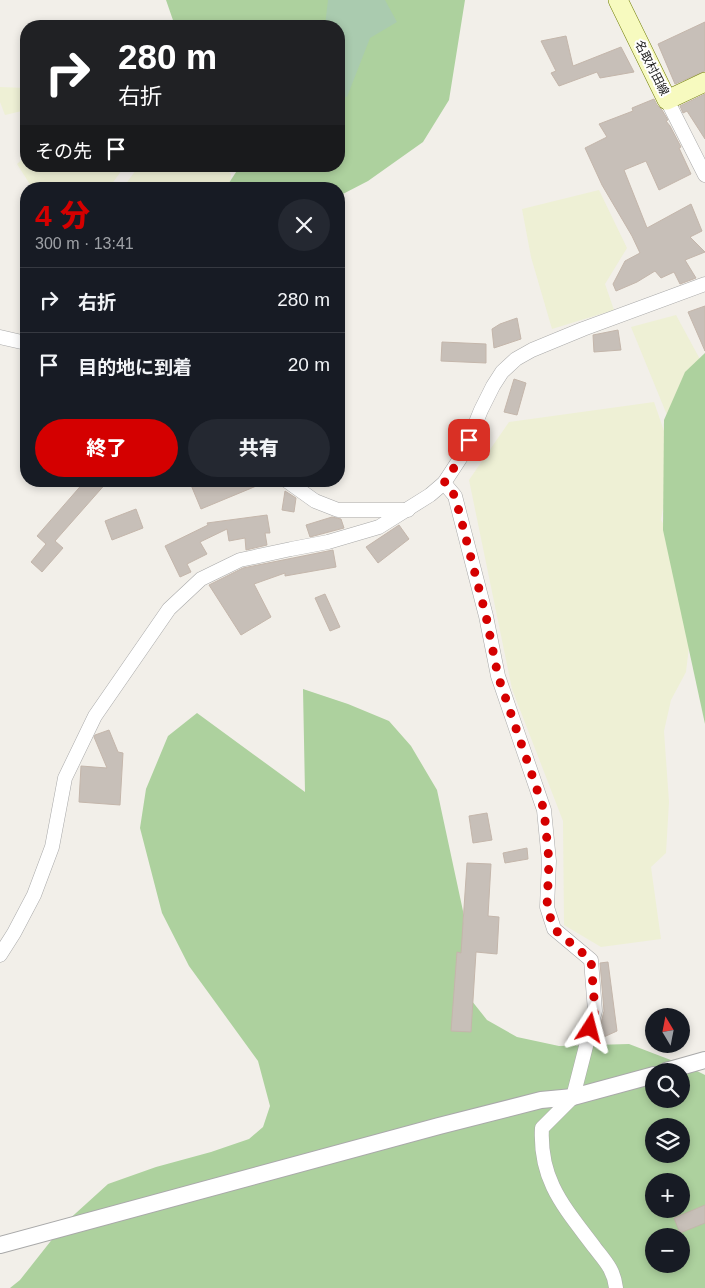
<!DOCTYPE html>
<html lang="ja">
<head>
<meta charset="utf-8">
<style>
  :root { --surface:#171b24; --page:#242831; --text:#f1f3f6; --muted:#9ea1a6; --line:#363941; --accent:#d40000 }
  body { margin:0; font-family:Helvetica,"Noto Sans JP",sans-serif; background:var(--page); color:var(--text); height:100vh; display:flex; flex-direction:column; font-size:19px; white-space:nowrap }
  * { box-sizing:border-box; margin:0 }
  p { font-size:16px; color:var(--muted) }
  .icon { flex:none; width:28px; height:28px; fill:none; stroke:currentColor; stroke-width:2; stroke-linecap:round; stroke-linejoin:round }
  .map { position:relative; flex:1; overflow:hidden }
  .sheet { position:absolute; left:20px; top:182px; width:325px; height:305px; display:flex; flex-direction:column; background:var(--surface); border-radius:20px; box-shadow:0 2px 8px #0003 }
  .sheet>* { flex:none }
  .hud { position:absolute; left:20px; top:20px; width:325px; height:152px; border-radius:20px; box-shadow:0 2px 8px #0003; background:#202124; color:#fff; overflow:hidden }
  .needle { width:32px; rotate:350deg }
  .buttons { position:absolute; left:645px; top:1008px; display:grid; gap:10px }
  .buttons a { display:grid; place-items:center; width:45px; height:45px; border-radius:50%; background:var(--surface); box-shadow:0 2px 8px #0003; font-size:25px }
  .pin { position:absolute; display:grid; place-items:center; width:42px; height:42px; color:#fff; margin:-21px; border-radius:10px; box-shadow:0 2px 8px #0006 }
  .me { position:absolute; width:55px; margin:-28px; rotate:9deg; stroke-linejoin:round; filter:drop-shadow(0 0 4px #0008) }
  .turn { display:flex; align-items:center; gap:18px; height:105px; padding:0 15px; font-size:22px }
  .turn .icon { width:65px; height:65px; stroke-width:2.5 }
  .turn b { display:block; font-size:35px; line-height:42px }
  .then { display:flex; align-items:center; height:48px; padding:0 15px; background:#0003; gap:10px; font-size:19px }
  .round { display:grid; place-items:center; flex:none; width:52px; height:52px; border-radius:26px; background:var(--page) }
  .overview { display:flex; align-items:center; justify-content:space-between; height:85px; padding:0 15px }
  h1 { font-size:30px; font-weight:800; line-height:38px; color:var(--accent) }
  .action { display:flex; gap:10px; margin-top:auto; padding:10px 15px }
  .action a { flex:1; height:58px; border-radius:30px; background:var(--accent); color:#fff; font-size:20px; font-weight:800; line-height:58px; text-align:center }
  .action a+a { background:var(--page); color:var(--text) }
  ul { padding:0; list-style:none }
  li { display:flex; align-items:center; gap:15px; height:65px; padding:0 15px; border-top:1px solid var(--line) }
  li div { flex:1 }
  li b { display:block; font-size:19px }
  li em { font-style:normal }
  .map>svg:first-child { display:block }
  .farmland { fill:#eef0d5 }
  .forest { fill:#add19e; fill-rule:evenodd }
  .cemetery { fill:#aacbaf }
  .building { fill:#c7bfb8; stroke:#c4b6ab }
  .lines { fill:none; stroke-linecap:round; stroke-linejoin:round }
  .minor-casing { stroke:#a9a9a9; stroke-width:15 }
  .tertiary-casing { stroke:#a9a9a9; stroke-width:18 }
  .secondary-casing { stroke:#707d05; stroke-width:20 }
  .minor { stroke:#fff; stroke-width:14 }
  .tertiary { stroke:#fff; stroke-width:16 }
  .secondary { stroke:#f7fabf; stroke-width:19 }
  .route { stroke:#d40000; stroke-width:9; stroke-dasharray:0 16.2 }
  .labels { text-anchor:middle; dominant-baseline:central; stroke-width:4; stroke-linejoin:round; paint-order:stroke }
  .street-label { font-size:12px; fill:#222; stroke:#fff }
</style>
</head>
<body>
<div class="map">
<svg width="705" height="1288" viewBox="0 0 705 1288">
  <rect width="100%" height="100%" fill="#f2efe9"/>
  <!-- farmland -->
  <g class="farmland">
    <path d="M 0,87 L 26,88 L 26,110 L 5,115 L 0,102 Z"/>
    <path d="M 26,156 L 26,166 L 125,166 L 108,189 L 33,189 L 17,164 Z"/>
    <path d="M 139,166 L 223,166 L 231,174 L 229,189 L 122,189 Z"/>
    <path d="M 599,190 L 627,248 L 605,284 L 614,310 L 552,329 L 531,257 L 522,209 Z"/>
    <path d="M 676,315 L 702,363 L 678,442 L 631,327 Z"/>
    <path d="M 654,402 L 672,454 L 661,520 L 675,544 L 691,630 L 686,672 L 671,700 L 664,731 L 669,802 L 666,853 L 651,867 L 661,939 L 601,947 L 564,925 L 563,821 L 512,689 L 469,480 L 509,422 Z"/>
  </g>
  <!-- forest -->
  <g class="forest">
    <path d="M 166,0 L 465,0 L 449,100 L 423,142 L 368,181 L 339,196 L 339,189 L 225,189 L 240,166 L 339,166 L 339,26 L 175,26 Z"/>
    <path d="M 705,353 L 705,724 L 663,530 L 664,420 L 685,372 Z"/>
    <path d="M 303,689 L 348,704 L 389,721 L 411,746 L 437,790 L 463,911 L 464,991 L 487,1020 L 517,1037 L 559,1046 L 629,1044 L 689,1067 L 705,1075 L 705,1288 L 10,1288 L 20,1280 L 65,1223 L 108,1184 L 156,1167 L 211,1152 L 249,1139 L 263,1127 L 270,1106 L 258,1061 L 189,966 L 162,913 L 140,828 L 146,789 L 168,736 L 197,713 L 305,792 ZM 654,1071 L 681,1071 L 681,1099 L 654,1099 ZM 654,1126 L 681,1126 L 681,1154 L 654,1154 ZM 654,1181 L 681,1181 L 681,1209 L 654,1209 ZM 654,1236 L 681,1236 L 681,1264 L 654,1264 Z"/>
  </g>
  <!-- cemetery -->
  <path class="cemetery" d="M 328,0 L 385,0 L 397,22 L 370,38 L 347,97 L 339,97 L 339,26 L 325,26 Z"/>
  <!-- building -->
  <g class="building">
    <path d="M 705,22 L 705,71 L 675,84 L 658,44 Z"/>
    <path d="M 566,36 L 573,66 L 621,47 L 634,72 L 600,78 L 597,72 L 559,86 L 551,73 L 556,71 L 541,41 Z"/>
    <path d="M 705,94 L 705,139 L 687,111 L 683,113 L 680,106 Z"/>
    <path d="M 654,99 L 657,105 L 662,110 L 668,120 L 666,121 L 670,126 L 681,147 L 679,148 L 691,174 L 659,190 L 646,161 L 624,170 L 647,228 L 691,204 L 702,231 L 690,237 L 705,252 L 685,260 L 696,278 L 680,284 L 674,272 L 661,278 L 655,271 L 637,282 L 616,291 L 613,284 L 625,261 L 640,253 L 632,236 L 602,185 L 585,148 L 607,137 L 599,124 L 633,111 L 632,108 Z"/>
    <path d="M 705,306 L 705,351 L 688,312 Z"/>
    <path d="M 517,318 L 521,339 L 494,348 L 492,329 L 500,324 Z"/>
    <path d="M 618,330 L 621,350 L 594,352 L 593,335 Z"/>
    <path d="M 442,342 L 486,344 L 486,363 L 441,361 Z"/>
    <path d="M 514,379 L 526,383 L 517,415 L 504,412 Z"/>
    <path d="M 85,481 L 108,481 L 55,541 L 63,548 L 42,572 L 31,562 L 46,544 L 37,536 Z"/>
    <path d="M 199,481 L 266,481 L 266,482 L 201,509 L 191,485 Z"/>
    <path d="M 285,491 L 296,498 L 294,512 L 282,510 Z"/>
    <path d="M 136,509 L 143,528 L 112,540 L 105,521 Z"/>
    <path d="M 267,515 L 270,533 L 265,533 L 267,545 L 246,550 L 245,538 L 229,541 L 227,529 L 200,542 L 207,554 L 187,564 L 191,572 L 180,577 L 165,546 L 208,525 L 207,523 Z"/>
    <path d="M 332,517 L 341,519 L 344,528 L 310,537 L 306,525 Z"/>
    <path d="M 399,525 L 409,539 L 378,563 L 366,547 Z"/>
    <path d="M 333,550 L 336,567 L 285,576 L 285,573 L 254,584 L 271,617 L 241,635 L 209,585 L 243,568 Z"/>
    <path d="M 325,594 L 340,627 L 330,631 L 315,598 Z"/>
    <path d="M 109,730 L 118,752 L 123,753 L 120,805 L 79,802 L 81,766 L 107,768 L 94,737 L 95,735 Z"/>
    <path d="M 487,813 L 492,840 L 473,843 L 469,816 Z"/>
    <path d="M 527,848 L 528,859 L 505,863 L 503,853 Z"/>
    <path d="M 467,863 L 491,864 L 488,916 L 499,917 L 497,954 L 476,952 L 471,1032 L 451,1031 L 457,952 L 461,953 Z"/>
    <path d="M 608,962 L 617,1031 L 597,1040 L 604,1011 L 600,963 Z"/>
    <path d="M 705,1205 L 705,1223 L 680,1233 L 674,1218 Z"/>
  </g>
  <g class="lines">
    <defs>
      <g id="minor">
        <path d="M 667,100 L 705,175"/>
        <path d="M 0,337 L 26,343"/>
        <path d="M 287,481 L 315,501 L 338,510 L 408,510"/>
        <path d="M 444,483 L 455,496 L 486,616 L 498,676 L 544,810 L 549,861 L 547,907 L 554,929 L 591,960 L 595,1011 L 573,1097 L 542,1128 C 539,1181 565,1208 595,1248 C 606,1262 614,1270 616,1288"/>
        <path d="M 0,955 L 14,933 L 34,895 L 52,847 L 65,778 L 95,716 L 169,609 L 201,579 L 240,560 L 291,549 L 328,542 L 379,527 L 430,495 L 444,483 L 463,454 L 481,410 L 493,386 L 502,372 L 516,359 L 532,350 L 583,329 L 705,284"/>
      </g>
      <g id="tertiary">
        <path d="M 666,1071 L 705,1060"/>
        <path d="M 0,1245 L 439,1126 L 541,1100 L 573,1097 L 654,1075"/>
      </g>
      <path id="secondary" d="M 618,0 L 667,100 L 705,82"/>
    </defs>
    <!-- minor casing -->
    <use href="#minor" class="minor-casing"/>
    <!-- tertiary casing -->
    <use href="#tertiary" class="tertiary-casing"/>
    <!-- secondary casing -->
    <use href="#secondary" class="secondary-casing"/>
    <!-- minor -->
    <use href="#minor" class="minor"/>
    <!-- tertiary -->
    <use href="#tertiary" class="tertiary"/>
    <!-- secondary -->
    <use href="#secondary" class="secondary"/>
  </g>
  <g class="lines">
    <!-- route -->
    <path class="route" d="M 469,440 L 463,454 L 444,483 L 455,496 L 486,616 L 498,676 L 544,810 L 549,861 L 547,907 L 554,929 L 591,960 L 595,1011 L 590,1028"/>
  </g>
  <g class="labels">
    <!-- street labels -->
    <g class="street-label">
      <text transform="translate(652 68) rotate(63)">名取村田線</text>
    </g>
  </g>
</svg>
<div class="buttons">
<a><svg class="needle" viewBox="-14 -14 28 28"><path d="M0-13l5 13h-10z" fill="#e53935"/><path d="M0 13l5-13h-10z" fill="#9ea1a6"/></svg></a>
<a><svg class="icon" aria-label="search" viewBox="0 0 24 24"><circle cx="10" cy="10" r="6"/><path d="M15 15l6 6"/></svg></a>
<a><svg class="icon" aria-label="layers" viewBox="0 0 24 24"><path d="M12 4l9 5-9 5-9-5zM3 14l9 5 9-5"/></svg></a>
<a>+</a>
<a>−</a>
</div>
<div class="pin" style="left:469px;top:440px;background:#d93025"><svg class="icon" aria-label="arrive" viewBox="0 0 24 24"><path d="M6 21V4h12l-3 4 3 4H6"/></svg></div>
<svg class="me" style="left:590px;top:1028px" viewBox="-20 -20 40 40"><path d="M0-17L14 15 0 8-14 15z" fill="#d40000" stroke="#fff" stroke-width="4"/></svg>
<div class="hud">
<div class="turn"><svg class="icon" aria-label="right" viewBox="0 0 24 24"><path d="M7 20v-9h11M14 6l5 5-5 5"/></svg><div><b>280 m</b>右折</div></div>
<div class="then">その先<svg class="icon" aria-label="arrive" viewBox="0 0 24 24"><path d="M6 21V4h12l-3 4 3 4H6"/></svg></div>
</div>
<section class="sheet">
<div class="overview"><div><h1>4 分</h1><p>300 m · 13:41</p></div><a class="round"><svg class="icon" aria-label="close" viewBox="0 0 24 24"><path d="M6 6l12 12M18 6L6 18"/></svg></a></div>
<ul>
<li><svg class="icon" aria-label="right" viewBox="0 0 24 24"><path d="M7 20v-9h11M14 6l5 5-5 5"/></svg><div><b>右折</b></div><em>280 m</em></li>
<li><svg class="icon" aria-label="arrive" viewBox="0 0 24 24"><path d="M6 21V4h12l-3 4 3 4H6"/></svg><div><b>目的地に到着</b></div><em>20 m</em></li>
</ul>
<div class="action"><a>終了</a><a>共有</a></div>
</section>
</div>
</body>
</html>
